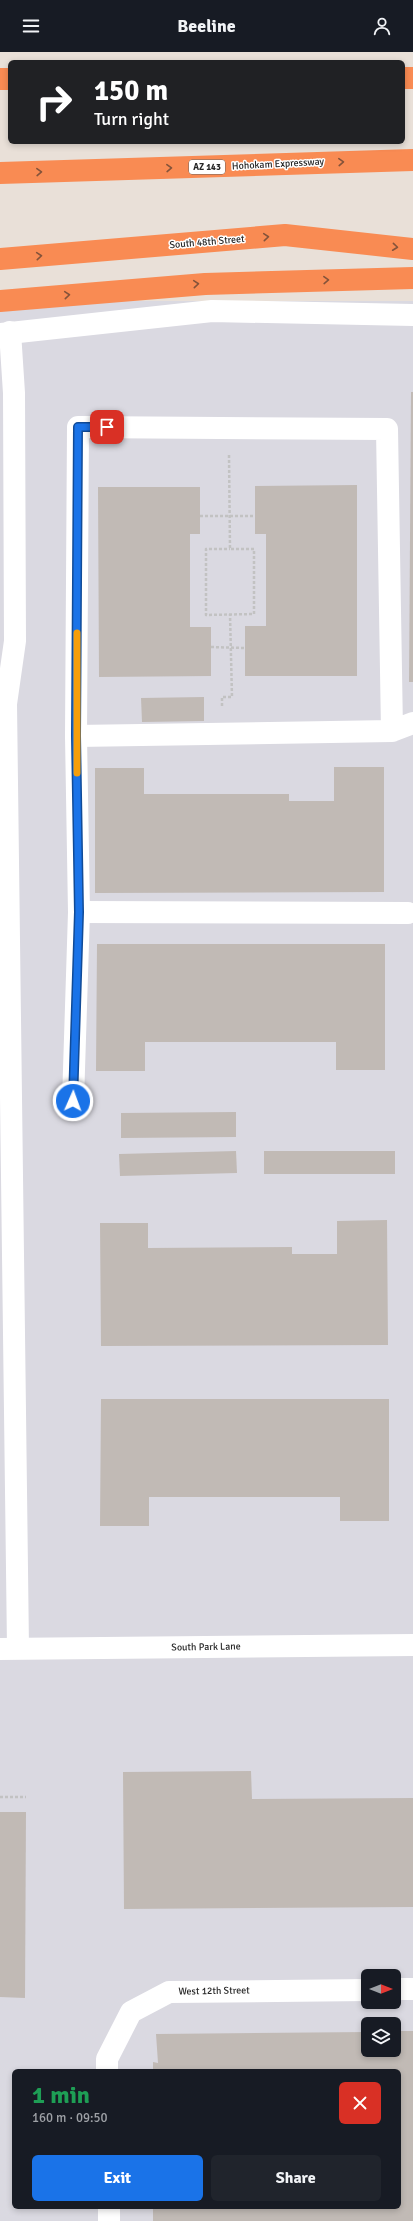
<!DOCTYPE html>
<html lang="en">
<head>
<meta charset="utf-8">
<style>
  :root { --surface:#171b24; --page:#20242c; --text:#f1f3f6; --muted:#9ea1a6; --accent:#1a73e8 }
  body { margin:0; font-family:Signika,sans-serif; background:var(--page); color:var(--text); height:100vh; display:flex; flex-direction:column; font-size:15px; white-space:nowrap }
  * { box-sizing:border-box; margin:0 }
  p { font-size:13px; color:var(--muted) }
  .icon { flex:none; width:22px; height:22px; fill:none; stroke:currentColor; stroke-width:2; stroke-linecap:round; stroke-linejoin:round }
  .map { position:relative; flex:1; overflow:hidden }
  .side { position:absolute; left:12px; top:2017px; width:389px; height:140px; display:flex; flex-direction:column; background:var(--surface); border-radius:6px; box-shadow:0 2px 6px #0003 }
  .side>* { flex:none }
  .guide { position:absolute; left:8px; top:8px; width:397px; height:84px; border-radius:6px; box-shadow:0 2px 6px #0003; background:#202124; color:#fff; overflow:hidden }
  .needle { width:26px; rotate:90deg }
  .fabs { position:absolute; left:361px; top:1917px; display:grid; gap:8px }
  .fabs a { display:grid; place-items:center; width:40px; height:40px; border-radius:6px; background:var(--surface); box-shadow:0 2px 6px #0003; font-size:20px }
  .pin { position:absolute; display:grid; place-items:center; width:34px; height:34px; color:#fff; margin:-17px; border-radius:8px; box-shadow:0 2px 6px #0006 }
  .me { position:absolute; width:44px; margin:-22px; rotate:2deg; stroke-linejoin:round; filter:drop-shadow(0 0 3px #0008) }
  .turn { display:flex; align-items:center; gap:14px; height:84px; padding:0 20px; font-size:18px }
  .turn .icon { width:52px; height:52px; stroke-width:2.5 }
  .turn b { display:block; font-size:28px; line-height:34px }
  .round { display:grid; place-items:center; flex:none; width:42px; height:42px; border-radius:6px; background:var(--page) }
  .head { display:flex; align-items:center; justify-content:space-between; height:68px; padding:0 20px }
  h1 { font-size:24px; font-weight:800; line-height:30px; color:#1e9e55 }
  .cta { display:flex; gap:8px; margin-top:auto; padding:8px 20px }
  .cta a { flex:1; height:46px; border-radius:6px; background:var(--accent); color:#fff; font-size:16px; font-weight:800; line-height:46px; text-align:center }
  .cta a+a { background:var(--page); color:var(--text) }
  header { display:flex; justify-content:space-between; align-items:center; height:52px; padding:0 20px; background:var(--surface); font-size:18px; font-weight:800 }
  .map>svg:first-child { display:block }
  .industrial { fill:#dad9e1; fill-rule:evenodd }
  .building { fill:#c1bab5 }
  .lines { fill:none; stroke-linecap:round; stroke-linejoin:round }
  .path { stroke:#c2c2c2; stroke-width:2.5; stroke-dasharray:3 2; stroke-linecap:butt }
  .minor { stroke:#fff; stroke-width:22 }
  .highway { stroke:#f98b53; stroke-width:22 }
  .oneway { stroke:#85533a }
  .route-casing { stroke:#114b97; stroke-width:10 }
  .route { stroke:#1a73e8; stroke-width:7 }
  .slow { stroke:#f59e0b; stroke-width:7 }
  .labels { text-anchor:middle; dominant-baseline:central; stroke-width:3; stroke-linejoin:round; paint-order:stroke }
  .shield { fill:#fff; stroke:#676767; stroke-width:1 }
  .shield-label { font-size:9px; font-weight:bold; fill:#262626 }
  .street-label { font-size:10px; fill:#262626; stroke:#fff }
</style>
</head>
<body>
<header><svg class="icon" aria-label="menu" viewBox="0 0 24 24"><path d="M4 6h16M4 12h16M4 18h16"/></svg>Beeline<svg class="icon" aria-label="person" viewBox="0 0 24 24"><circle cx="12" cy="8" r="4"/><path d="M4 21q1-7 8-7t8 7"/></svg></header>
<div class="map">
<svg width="413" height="2169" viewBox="0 0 413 2169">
  <rect width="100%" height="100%" fill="#e9e0d8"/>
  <!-- industrial -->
  <path class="industrial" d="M 66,249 L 413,249 L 413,2169 L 0,2169 L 0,252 ZM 368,1924 L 394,1924 L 394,1950 L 368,1950 ZM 368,1972 L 394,1972 L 394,1998 L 368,1998 ZM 14,2019 L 399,2019 L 399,2155 L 14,2155 Z"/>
  <!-- building -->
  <g class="building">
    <path d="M 411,340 L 413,340 L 413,630 L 409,630 Z"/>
    <path d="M 357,433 L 357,624 L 245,624 L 245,574 L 266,574 L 266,482 L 255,482 L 255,434 Z"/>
    <path d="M 98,435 L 200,435 L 200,482 L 190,482 L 190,575 L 211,575 L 211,624 L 99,625 Z"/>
    <path d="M 204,645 L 204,669 L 142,670 L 141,646 Z"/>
    <path d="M 334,715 L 384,715 L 384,840 L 95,841 L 95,716 L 144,716 L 144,742 L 289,742 L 289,749 L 334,749 Z"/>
    <path d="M 97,892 L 385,892 L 385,1018 L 336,1018 L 336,990 L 145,990 L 145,1019 L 96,1019 Z"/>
    <path d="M 236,1060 L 236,1085 L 121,1086 L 121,1061 Z"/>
    <path d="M 236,1099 L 237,1121 L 120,1124 L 119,1102 Z"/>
    <rect x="264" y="1099" width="131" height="23"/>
    <path d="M 387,1168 L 388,1293 L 101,1294 L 100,1171 L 148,1171 L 148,1196 L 292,1195 L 292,1202 L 337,1202 L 337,1169 Z"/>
    <path d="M 101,1347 L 389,1347 L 389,1469 L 340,1469 L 340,1445 L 149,1445 L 149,1474 L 100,1474 Z"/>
    <path d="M 251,1719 L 252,1747 L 413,1746 L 413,1855 L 124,1857 L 123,1720 Z"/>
    <path d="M 0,1760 L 26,1760 L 25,1946 L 0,1945 Z"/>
    <path d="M 394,1979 L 413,1979 L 413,2169 L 153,2169 L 153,2155 L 399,2155 L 399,2019 L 153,2019 L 153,2010 L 158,2011 L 156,1982 L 368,1980 L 368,1998 L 394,1998 Z"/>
  </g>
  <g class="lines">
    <!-- path -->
    <g class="path">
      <path d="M 229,403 L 230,497 L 254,497 L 254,562 L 206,563 L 206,497 L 230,497"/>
      <path d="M 200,464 L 255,464"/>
      <path d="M 211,595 L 245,596"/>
      <path d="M 222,654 L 222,645 L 232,645 L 230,562"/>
      <path d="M 0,1745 L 26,1745"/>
    </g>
    <!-- minor -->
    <g class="minor">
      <path d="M 10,280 L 14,341 L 15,589 L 6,652 L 18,1596"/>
      <path d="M 0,282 L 212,259 L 413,263"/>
      <path d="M 392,679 L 387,377 L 78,375 L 76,684 L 392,679 L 413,671"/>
      <path d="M 79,860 L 408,861"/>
      <path d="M 73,1049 L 79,860 L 76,684"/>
      <path d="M 0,1597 L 413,1593"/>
      <path d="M 394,1937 L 413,1937"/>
      <path d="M 107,2019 L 107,2007 L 131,1960 L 169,1940 L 368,1938"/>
      <path d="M 109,2155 L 109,2169"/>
    </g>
    <!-- highway -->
    <g class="highway">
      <path d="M 403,26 L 413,26"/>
      <path d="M 0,27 L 10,27"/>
      <path d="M 0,121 L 413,108"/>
      <path d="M 0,207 L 285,183 L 413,197"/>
      <path d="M 0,249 L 205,232 L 413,226"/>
    </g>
  </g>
  <!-- one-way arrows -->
  <defs><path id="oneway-chevron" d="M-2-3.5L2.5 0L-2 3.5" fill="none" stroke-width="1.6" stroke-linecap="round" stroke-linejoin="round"/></defs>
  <g class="oneway">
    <use href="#oneway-chevron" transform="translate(341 110) rotate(-3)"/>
    <use href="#oneway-chevron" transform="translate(169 116) rotate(-2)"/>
    <use href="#oneway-chevron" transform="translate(39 120) rotate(-2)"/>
    <use href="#oneway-chevron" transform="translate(266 185) rotate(-5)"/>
    <use href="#oneway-chevron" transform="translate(395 195) rotate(6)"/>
    <use href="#oneway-chevron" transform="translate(39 204) rotate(-5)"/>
    <use href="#oneway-chevron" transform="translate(326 228) rotate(-2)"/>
    <use href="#oneway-chevron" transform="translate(196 232) rotate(-5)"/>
    <use href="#oneway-chevron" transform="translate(67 243) rotate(-5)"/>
  </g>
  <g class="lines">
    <defs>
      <path id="route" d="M 73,1049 L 79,860 L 76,684 L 78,375 L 107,375"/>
    </defs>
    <!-- route casing -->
    <use href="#route" class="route-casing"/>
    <!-- route -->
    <use href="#route" class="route"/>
    <!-- slow -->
    <path class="slow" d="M 77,581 L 77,721"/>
  </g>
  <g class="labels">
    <!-- shield labels -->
    <rect class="shield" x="189" y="108" width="36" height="14" rx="3"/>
    <g class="shield-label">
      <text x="207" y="115">AZ 143</text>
    </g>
    <!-- street labels -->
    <g class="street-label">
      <text transform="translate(278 112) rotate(-3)">Hohokam Expressway</text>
      <text transform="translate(207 190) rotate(-5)">South 48th Street</text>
      <text transform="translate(206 1595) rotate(-1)">South Park Lane</text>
      <text transform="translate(214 1939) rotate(-1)">West 12th Street</text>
    </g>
  </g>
</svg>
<div class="fabs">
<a><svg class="needle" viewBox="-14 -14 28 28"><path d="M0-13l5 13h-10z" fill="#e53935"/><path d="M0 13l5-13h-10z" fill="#9ea1a6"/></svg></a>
<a><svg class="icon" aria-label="layers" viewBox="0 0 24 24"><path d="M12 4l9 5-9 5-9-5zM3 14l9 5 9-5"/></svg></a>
</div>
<div class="pin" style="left:107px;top:375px;background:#d93025"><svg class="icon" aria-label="arrive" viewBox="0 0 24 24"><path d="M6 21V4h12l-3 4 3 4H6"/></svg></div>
<svg class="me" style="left:73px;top:1049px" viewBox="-20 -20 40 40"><circle r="17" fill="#1a73e8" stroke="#fff" stroke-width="3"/><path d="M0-11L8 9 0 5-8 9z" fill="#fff"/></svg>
<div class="guide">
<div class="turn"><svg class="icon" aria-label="right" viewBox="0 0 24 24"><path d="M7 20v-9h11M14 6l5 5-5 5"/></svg><div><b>150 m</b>Turn right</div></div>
</div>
<section class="side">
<div class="head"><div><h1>1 min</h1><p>160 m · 09:50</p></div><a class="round" style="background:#d93025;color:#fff"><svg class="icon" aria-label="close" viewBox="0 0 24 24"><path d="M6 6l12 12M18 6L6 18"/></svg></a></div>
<div class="cta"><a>Exit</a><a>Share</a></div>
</section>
</div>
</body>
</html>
